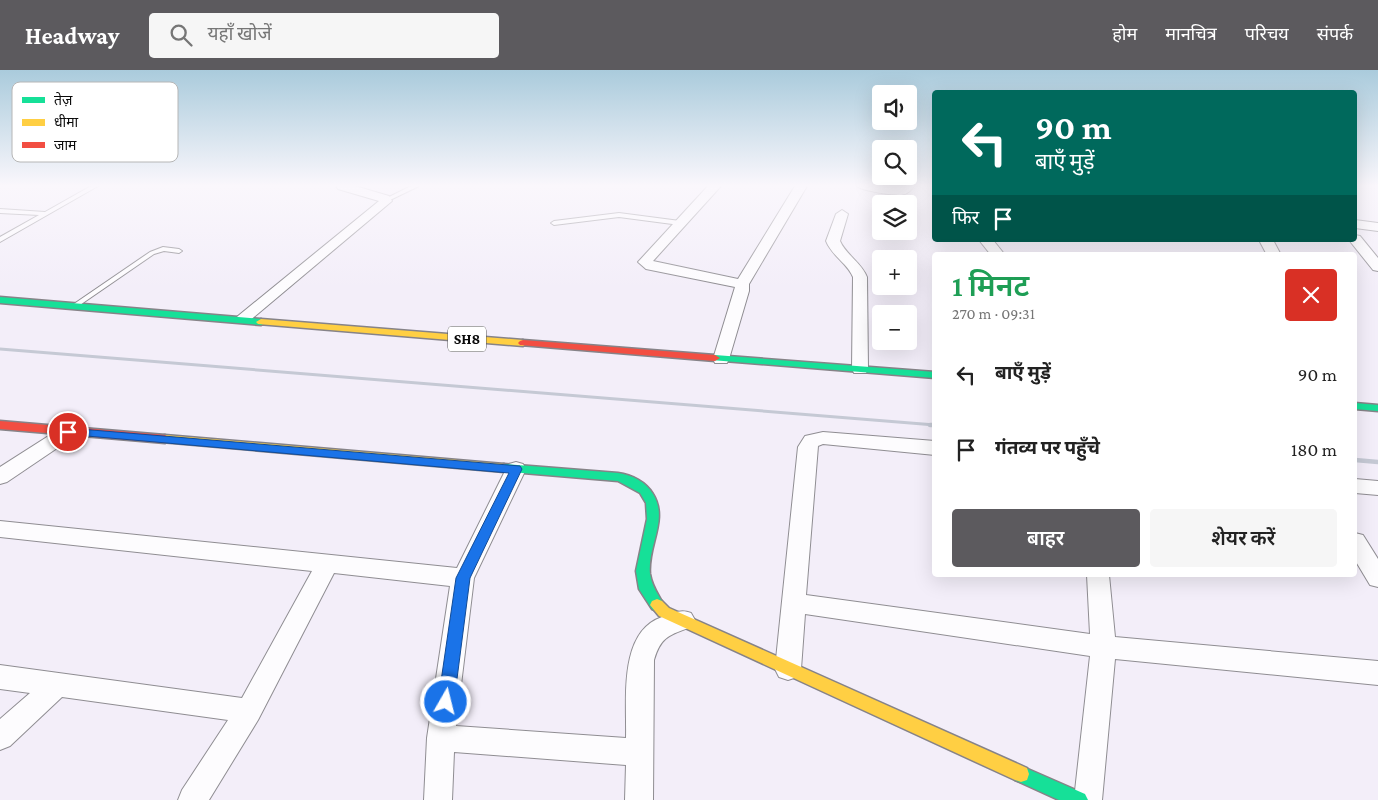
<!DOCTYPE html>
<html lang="hi">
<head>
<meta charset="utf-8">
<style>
  :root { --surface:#fff; --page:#f6f6f6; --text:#222; --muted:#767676; --accent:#5c5a5e }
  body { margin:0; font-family:"Crimson Pro","Noto Sans Devanagari",serif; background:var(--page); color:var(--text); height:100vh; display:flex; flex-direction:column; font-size:19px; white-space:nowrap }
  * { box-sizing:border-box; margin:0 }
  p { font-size:16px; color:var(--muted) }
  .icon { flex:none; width:28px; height:28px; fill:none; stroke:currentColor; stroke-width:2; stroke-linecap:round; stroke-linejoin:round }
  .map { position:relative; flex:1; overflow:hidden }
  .side { position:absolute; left:932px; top:182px; width:425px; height:325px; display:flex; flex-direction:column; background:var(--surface); border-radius:5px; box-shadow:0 5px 20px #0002 }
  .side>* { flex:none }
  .top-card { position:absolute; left:932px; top:20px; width:425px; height:152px; border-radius:5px; box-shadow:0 5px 20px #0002; background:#00695c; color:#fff; overflow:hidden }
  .tools { position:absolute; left:872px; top:15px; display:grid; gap:10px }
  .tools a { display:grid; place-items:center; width:45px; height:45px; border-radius:5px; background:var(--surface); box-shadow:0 5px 20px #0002; font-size:25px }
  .pin { position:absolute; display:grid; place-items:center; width:42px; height:42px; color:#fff; margin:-21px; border:2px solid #fff; border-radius:50%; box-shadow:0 1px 5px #0007 }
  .me { position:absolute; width:55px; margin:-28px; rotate:8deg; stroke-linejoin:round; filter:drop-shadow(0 0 4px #0008) }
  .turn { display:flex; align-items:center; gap:18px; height:105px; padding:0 20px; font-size:22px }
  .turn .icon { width:65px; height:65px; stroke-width:2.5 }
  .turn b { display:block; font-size:35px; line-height:42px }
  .then { display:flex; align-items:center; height:48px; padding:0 20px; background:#0003; gap:10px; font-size:19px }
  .round { display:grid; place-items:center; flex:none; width:52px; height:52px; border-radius:5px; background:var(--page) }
  .headline { display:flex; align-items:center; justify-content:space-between; height:85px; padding:0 20px }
  h1 { font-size:30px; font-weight:600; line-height:38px; color:#1e9e55 }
  .button { display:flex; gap:10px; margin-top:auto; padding:10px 20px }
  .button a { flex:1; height:58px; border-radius:5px; background:var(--accent); color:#fff; font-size:20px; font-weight:600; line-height:58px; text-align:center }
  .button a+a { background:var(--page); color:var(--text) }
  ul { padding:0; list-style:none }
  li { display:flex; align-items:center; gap:15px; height:75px; padding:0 20px }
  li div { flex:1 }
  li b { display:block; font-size:19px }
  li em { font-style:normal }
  header { display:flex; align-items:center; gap:30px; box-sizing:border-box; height:70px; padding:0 25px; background:var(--accent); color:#fff }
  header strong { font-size:24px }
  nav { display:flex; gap:28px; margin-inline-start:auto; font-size:18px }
  .search { width:350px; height:45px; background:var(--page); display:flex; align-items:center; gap:12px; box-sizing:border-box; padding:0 18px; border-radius:5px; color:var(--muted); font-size:19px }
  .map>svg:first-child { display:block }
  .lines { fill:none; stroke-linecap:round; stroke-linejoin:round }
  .lane-casing { stroke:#8f8d92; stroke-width:2 }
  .street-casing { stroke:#8f8d92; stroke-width:2 }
  .fast-casing { stroke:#868388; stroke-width:3 }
  .slow-casing { stroke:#868388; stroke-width:3 }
  .jam-casing { stroke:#868388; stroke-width:3 }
  .lane { fill:#fdfcfe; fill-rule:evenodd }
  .street { fill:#fdfcfe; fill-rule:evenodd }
  .fast { fill:#16e098; fill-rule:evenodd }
  .slow { fill:#ffcf43; fill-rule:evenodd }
  .jam { fill:#f24e42; fill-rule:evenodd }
  .rail-far1 { stroke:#c5c9d4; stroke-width:3 }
  .rail { stroke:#c5c9d4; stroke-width:4.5 }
  .route { fill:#1a73e8; stroke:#114b97 }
  .labels { text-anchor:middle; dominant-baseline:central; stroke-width:5; stroke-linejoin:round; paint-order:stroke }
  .shield { fill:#fff; stroke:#545454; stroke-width:1 }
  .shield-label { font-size:15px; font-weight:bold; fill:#0a0a0a }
  .key { fill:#fff; stroke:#b6b6b6; stroke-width:1 }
  .key-label { font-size:14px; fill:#0a0a0a }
</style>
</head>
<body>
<header>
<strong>Headway</strong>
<div class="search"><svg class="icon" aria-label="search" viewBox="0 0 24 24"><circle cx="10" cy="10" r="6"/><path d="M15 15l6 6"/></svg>यहाँ खोजें</div>
<nav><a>होम</a><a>मानचित्र</a><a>परिचय</a><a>संपर्क</a></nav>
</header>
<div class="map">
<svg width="1378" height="730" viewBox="0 0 1378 730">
  <rect width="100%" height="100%" fill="#f3eef9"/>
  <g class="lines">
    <defs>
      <g id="lane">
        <path d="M 91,116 L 98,116 L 0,172 L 0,167 L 39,145 L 0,143 L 0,139 L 45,142 Z"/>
        <path d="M 411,116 L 419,116 L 388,131 L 383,130 Z"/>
        <path d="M 619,143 L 680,151 L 683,153 L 680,155 L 619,147 L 554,155 L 551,153 L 554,151 Z"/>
        <path d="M 163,177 L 179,179 L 182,181 L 179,183 L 164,181 L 154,184 L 77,237 L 75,238 L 71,236 L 150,182 Z"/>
      </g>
      <g id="street">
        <path d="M 336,116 L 355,116 L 389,126 L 392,131 L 248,252 L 238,252 L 235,249 L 238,246 L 379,131 L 338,119 Z"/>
        <path d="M 708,116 L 721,116 L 653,191 L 738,209 L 795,116 L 807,116 L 749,214 L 749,221 L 729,289 L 727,293 L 715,293 L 713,289 L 735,217 L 646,199 L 638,192 Z"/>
        <path d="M 857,116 L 914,116 C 911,121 907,124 901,125 C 892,125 862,121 857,116 Z"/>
        <path d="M 842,140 L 848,144 L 840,171 C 846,185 861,192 867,207 L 868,299 L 866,303 L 854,303 L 852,299 L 853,207 C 847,193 832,186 826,171 L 836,144 Z"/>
        <path d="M 1355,150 L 1378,153 L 1378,161 L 1355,158 Z"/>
        <path d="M 1355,165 L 1360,166 L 1378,188 L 1378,201 L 1373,200 L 1349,170 L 1355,170 Z"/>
        <path d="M 979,170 L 993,170 L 1005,185 L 991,185 Z"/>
        <path d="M 1259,170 L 1273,170 L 1281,185 L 1267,185 Z"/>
        <path d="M 68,356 L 75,358 L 77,362 L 75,366 L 7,412 L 0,414 L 0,397 L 61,358 Z"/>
        <path d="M 823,362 L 935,371 L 935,385 L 823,374 L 818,376 L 806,525 L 1090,564 L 1087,505 L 1109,505 L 1115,567 L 1378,591 L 1378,615 L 1115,589 L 1102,730 L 1074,730 L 1090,586 L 805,544 L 801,599 L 797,607 L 788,610 L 779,607 L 775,599 L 798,377 L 805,366 Z"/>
        <path d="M 516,392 L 523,394 L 526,399 L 474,508 L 456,656 L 626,668 C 627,630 618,562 662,547 C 673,543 681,539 691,543 L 695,550 L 691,557 C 670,565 661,566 654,590 L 653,730 L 625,730 L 626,695 L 454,682 L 452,730 L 424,730 L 427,668 L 450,516 L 334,503 L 258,650 L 209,730 L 178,730 L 182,720 L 228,650 L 62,627 L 10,676 L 0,680 L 0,649 L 30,623 L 0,619 L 0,595 L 242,628 L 312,501 L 0,467 L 0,451 L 457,498 L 506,399 L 509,394 Z"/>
        <path d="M 1355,409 L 1378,411 L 1378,425 L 1355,423 Z"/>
        <path d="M 1355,463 L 1363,465 L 1378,489 L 1378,517 L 1370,515 L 1355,490 Z"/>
      </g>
      <g id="fast">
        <path d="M 0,227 L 261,249 L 266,252 L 261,255 L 0,233 Z"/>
        <path d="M 715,285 L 935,302 L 935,308 L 711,290 L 710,288 L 711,286 Z"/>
        <path d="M 1355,333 L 1378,335 L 1378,341 L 1355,339 Z"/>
        <path d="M 504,394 L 618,403 C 632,405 646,412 653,424 C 669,450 647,476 650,504 C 652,517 658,524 664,535 L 662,539 L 657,541 L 652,539 L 639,519 L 636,501 L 647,449 L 646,433 L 640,423 L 618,411 L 500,401 L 498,398 L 500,395 Z"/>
        <path d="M 1021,696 L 1085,724 L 1088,730 L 1059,730 L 1015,710 L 1013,704 L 1015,698 Z"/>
      </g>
      <g id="slow">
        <path d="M 261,249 L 523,270 L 528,273 L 523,276 L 258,254 L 256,252 Z"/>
        <path d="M 165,365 L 504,394 L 510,398 L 504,402 L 161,372 L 159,369 L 161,366 Z"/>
        <path d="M 657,529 L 662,531 L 669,538 L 1027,698 L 1029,704 L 1027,710 L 1021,712 L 1015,710 L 659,546 L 650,535 L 652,531 Z"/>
      </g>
      <g id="jam">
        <path d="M 523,270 L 715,285 L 720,288 L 715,291 L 520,275 L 518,273 L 520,271 Z"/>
        <path d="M 0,351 L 165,365 L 171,369 L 165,373 L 0,359 Z"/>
      </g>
    </defs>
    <!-- lane casing -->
    <use href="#lane" class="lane-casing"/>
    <!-- street casing -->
    <use href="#street" class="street-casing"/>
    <!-- fast casing -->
    <use href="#fast" class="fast-casing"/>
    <!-- slow casing -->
    <use href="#slow" class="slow-casing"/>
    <!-- jam casing -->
    <use href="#jam" class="jam-casing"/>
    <!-- lane -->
    <use href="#lane" class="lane"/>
    <!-- street -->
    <use href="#street" class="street"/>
    <!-- fast -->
    <use href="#fast" class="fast"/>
    <!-- slow -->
    <use href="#slow" class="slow"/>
    <!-- jam -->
    <use href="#jam" class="jam"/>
    <!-- rail-far1 -->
    <path class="rail-far1" d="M 0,279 L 935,355"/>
    <!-- rail -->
    <g class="rail">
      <path d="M 930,355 L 935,355"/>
      <path d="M 1355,390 L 1378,392"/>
    </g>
  </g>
  <!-- sky -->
  <linearGradient id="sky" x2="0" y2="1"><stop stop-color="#aacbdc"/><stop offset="0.53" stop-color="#faf7fc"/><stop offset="1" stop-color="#faf7fc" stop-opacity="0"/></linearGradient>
  <rect width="1378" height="218" fill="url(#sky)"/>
  <!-- route -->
  <path class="route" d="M 68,358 L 520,396 L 522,399 L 470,508 L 454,632 L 452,637 L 446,640 L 441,637 L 438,632 L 456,508 L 509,403 L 64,364 L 63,362 Z"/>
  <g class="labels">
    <!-- shield labels -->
    <rect class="shield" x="448" y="256.5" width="38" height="25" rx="4"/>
    <g class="shield-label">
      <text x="467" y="269">SH8</text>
    </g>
  </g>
  <!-- legend -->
  <rect x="12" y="12" width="166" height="80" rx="8" class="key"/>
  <rect x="22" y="27" width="23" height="6" fill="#16e098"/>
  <rect x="22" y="49" width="23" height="7" fill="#ffcf43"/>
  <rect x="22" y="72" width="23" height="6" fill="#f24e42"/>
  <g class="key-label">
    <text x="54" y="35">तेज़</text>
    <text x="54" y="57">धीमा</text>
    <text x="54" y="80">जाम</text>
  </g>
</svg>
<div class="tools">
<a><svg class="icon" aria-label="sound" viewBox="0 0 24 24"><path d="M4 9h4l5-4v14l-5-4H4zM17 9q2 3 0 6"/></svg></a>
<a><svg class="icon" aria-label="search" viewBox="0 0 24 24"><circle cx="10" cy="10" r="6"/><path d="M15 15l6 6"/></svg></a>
<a><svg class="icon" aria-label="layers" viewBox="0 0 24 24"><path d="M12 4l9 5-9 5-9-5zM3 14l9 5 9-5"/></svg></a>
<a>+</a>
<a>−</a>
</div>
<div class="pin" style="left:68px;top:362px;background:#d93025"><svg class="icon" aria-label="arrive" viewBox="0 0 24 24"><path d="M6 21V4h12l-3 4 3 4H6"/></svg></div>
<svg class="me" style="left:446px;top:632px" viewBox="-20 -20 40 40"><circle r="17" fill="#1a73e8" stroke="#fff" stroke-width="3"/><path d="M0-11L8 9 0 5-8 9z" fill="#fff"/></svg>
<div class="top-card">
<div class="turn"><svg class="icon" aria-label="left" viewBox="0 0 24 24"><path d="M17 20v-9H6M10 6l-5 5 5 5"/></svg><div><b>90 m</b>बाएँ मुड़ें</div></div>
<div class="then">फिर<svg class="icon" aria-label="arrive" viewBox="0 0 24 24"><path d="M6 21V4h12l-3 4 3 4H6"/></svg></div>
</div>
<section class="side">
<div class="headline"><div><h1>1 मिनट</h1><p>270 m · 09:31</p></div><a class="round" style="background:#d93025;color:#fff"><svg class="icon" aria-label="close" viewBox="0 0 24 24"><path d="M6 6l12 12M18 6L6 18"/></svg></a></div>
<ul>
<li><svg class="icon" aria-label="left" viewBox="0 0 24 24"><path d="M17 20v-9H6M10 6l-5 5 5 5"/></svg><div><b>बाएँ मुड़ें</b></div><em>90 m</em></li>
<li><svg class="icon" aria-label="arrive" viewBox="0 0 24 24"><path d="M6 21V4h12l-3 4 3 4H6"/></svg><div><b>गंतव्य पर पहुँचे</b></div><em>180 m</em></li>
</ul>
<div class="button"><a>बाहर</a><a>शेयर करें</a></div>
</section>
</div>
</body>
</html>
